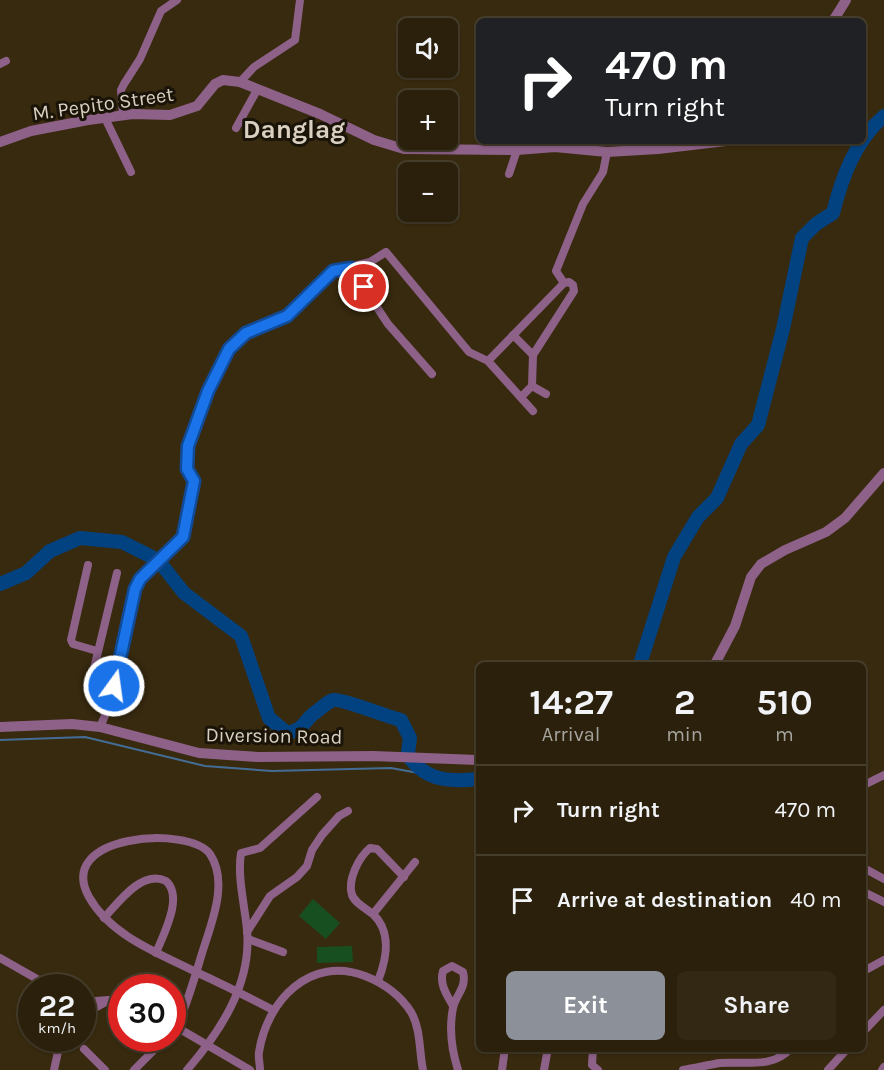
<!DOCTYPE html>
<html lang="en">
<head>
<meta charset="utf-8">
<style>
  :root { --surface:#2a200b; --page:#322814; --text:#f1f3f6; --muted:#a5a39d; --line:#463e2c; --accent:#8c9099 }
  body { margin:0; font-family:Karla,sans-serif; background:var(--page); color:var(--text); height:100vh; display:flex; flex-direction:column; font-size:22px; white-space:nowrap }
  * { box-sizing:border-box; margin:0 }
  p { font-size:20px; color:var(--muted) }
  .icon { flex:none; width:33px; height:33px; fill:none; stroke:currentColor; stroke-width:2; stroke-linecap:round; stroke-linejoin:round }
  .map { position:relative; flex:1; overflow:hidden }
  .sheet { position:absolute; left:476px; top:662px; width:390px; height:390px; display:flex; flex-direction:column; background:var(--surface); border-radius:9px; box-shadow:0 2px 4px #0004,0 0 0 2px var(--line) }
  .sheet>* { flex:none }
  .guide { position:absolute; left:476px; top:18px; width:390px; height:126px; border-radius:9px; box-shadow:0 2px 4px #0004,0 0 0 2px var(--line); background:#202124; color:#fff; overflow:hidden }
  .controls { position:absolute; left:398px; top:18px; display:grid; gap:12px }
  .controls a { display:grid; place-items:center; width:60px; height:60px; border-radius:9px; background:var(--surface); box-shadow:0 2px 4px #0004,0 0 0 2px var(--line); font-size:30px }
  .speed { position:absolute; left:18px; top:974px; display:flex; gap:12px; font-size:30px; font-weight:700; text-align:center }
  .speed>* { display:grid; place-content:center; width:78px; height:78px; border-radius:50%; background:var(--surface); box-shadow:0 2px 4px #0004,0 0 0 2px var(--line); line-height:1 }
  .speed small { font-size:15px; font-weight:400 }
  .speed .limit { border:9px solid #d22; background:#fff; color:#111 }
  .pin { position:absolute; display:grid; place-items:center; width:51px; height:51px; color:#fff; margin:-26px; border:3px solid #fff; border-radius:50%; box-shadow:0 2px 6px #0007 }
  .me { position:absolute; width:66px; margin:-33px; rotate:14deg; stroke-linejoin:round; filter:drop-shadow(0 0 4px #0008) }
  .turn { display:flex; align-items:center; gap:21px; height:126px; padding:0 30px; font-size:27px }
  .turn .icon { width:78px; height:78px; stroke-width:2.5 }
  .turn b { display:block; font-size:42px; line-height:51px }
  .eta { display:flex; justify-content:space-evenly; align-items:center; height:102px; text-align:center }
  .eta b { font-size:36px; font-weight:700; line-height:42px }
  .cta { display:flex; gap:12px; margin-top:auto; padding:12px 30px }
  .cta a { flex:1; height:69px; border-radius:9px; background:var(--accent); color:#fff; font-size:24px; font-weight:700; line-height:69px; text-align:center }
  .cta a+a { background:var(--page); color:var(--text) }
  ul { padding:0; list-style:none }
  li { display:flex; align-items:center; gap:18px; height:90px; padding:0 30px; border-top:2px solid var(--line) }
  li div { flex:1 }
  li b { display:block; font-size:22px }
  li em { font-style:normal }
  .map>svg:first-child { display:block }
  .green { fill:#184f20 }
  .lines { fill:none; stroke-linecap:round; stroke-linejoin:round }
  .stream { stroke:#436d94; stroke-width:2 }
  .river { stroke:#034281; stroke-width:14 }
  .minor { stroke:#8e6189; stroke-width:8 }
  .tertiary { stroke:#8e6189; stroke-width:10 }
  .route-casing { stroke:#114b97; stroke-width:15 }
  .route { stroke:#1a73e8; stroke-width:10 }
  .labels { text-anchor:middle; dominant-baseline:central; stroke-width:6; stroke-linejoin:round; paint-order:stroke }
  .street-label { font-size:20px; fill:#d9d0c1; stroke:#1a1408 }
  .district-label { font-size:26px; font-weight:bold; fill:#d9d0c1; stroke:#1a1408 }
</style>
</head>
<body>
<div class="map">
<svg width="884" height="1070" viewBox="0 0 884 1070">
  <rect width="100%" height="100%" fill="#382a0f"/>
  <!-- green -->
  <g class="green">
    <path d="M 313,899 L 340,923 L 326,939 L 299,916 Z"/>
    <path d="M 352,946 L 353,962 L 317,963 L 317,947 Z"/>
  </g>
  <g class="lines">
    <!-- stream -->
    <path class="stream" d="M 0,740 L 85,737 L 205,766 L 272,771 L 391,768 L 424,774"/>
    <!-- river -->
    <g class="river">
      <path d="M 0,584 L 26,573 L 50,551 L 80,538 L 122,542 L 158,560 L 184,593 L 241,636 L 269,718 L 287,733 C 304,729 302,724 313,714 C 318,711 327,702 333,700 C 340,698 388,717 401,720 L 410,738 L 408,753"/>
      <path d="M 640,664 L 674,557 L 698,517 L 717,498 L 741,444 L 758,425 L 783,329 L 802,238 L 816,224 L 833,213 C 842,177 855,141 884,116"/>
      <path d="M 410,758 C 427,781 451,782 478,779"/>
    </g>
    <!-- minor -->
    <g class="minor">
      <path d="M 0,64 L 6,61"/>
      <path d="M 240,82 L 254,67 L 295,40 L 300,0"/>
      <path d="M 123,115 L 121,90 L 124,84 L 140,59 L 161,11 L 177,0"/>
      <path d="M 105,118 L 131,172"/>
      <path d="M 236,128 L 257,90"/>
      <path d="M 509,174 L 517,150"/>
      <path d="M 351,268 L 388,324 L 432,374"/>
      <path d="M 513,335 L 533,355"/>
      <path d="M 532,386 L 546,394"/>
      <path d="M 521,397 L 532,386 L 533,355 L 574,291 L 573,285 L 569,282 L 564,283 L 556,271 L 583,204 L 603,172 L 607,152"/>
      <path d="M 533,411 L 488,361 L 564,283"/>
      <path d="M 88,565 L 71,640 L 73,644 L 97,651"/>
      <path d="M 112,693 L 92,685 L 91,681 L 117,573"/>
      <path d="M 100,727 C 121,684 121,634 135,589 C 143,566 167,557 181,539 C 191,525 192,498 194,481 L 187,469 L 188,446 L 213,378 L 229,349 L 246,333 L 287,317 L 333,271 L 370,262 L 386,252 L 469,352 L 488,361"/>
      <path d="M 862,786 L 884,775"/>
      <path d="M 862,867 L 884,879"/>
      <path d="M 862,891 L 884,902"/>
      <path d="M 373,914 C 366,909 355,903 352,895 C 347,880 359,857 370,848 L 377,849 L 404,877"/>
      <path d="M 104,918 C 118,903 142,869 166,881 C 184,897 163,935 156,953"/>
      <path d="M 247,932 L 270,896 L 297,877 L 307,866 L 312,850 L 322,835 L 339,816 L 348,811"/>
      <path d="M 248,939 L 283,952"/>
      <path d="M 0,958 L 51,987"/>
      <path d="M 862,972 L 884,960"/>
      <path d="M 378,981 C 387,958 392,932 373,914 L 415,862"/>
      <path d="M 82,1002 L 122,999"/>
      <path d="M 453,1006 C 447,995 439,984 443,971 L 452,966 L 463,972 C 467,988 456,994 453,1008 C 449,1028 452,1051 458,1070"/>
      <path d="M 82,1015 L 104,1003"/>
      <path d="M 173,1025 L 250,1070"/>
      <path d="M 172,1032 C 184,1019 198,965 204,947 C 213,919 228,881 210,854 C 189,825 54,834 89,897 C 111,936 158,953 196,972 C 222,984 248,997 273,1010"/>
      <path d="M 862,1033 L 884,1010"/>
      <path d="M 593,1048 L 592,1065 L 598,1070"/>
      <path d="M 84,1049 L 105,1070"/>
      <path d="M 54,1070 L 61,1038"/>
      <path d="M 134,1070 L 166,1038"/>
      <path d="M 187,1070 C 220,1032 252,984 247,930 C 245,907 237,876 241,853 L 260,848 L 317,797"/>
      <path d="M 260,1070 C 260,1064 258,1057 259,1052 C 267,1000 311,955 365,976 C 383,983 400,995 411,1012 C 421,1029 419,1051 423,1070"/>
      <path d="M 502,1070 L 505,1048"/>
      <path d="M 544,1070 L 548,1048"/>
      <path d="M 683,1070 C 695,1068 708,1065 720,1063 C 746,1061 773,1069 791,1048"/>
      <path d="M 828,1070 L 848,1048"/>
      <path d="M 882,1070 L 884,1067"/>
    </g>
    <!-- tertiary -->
    <g class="tertiary">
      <path d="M 833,21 L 846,0"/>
      <path d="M 0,142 L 31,131 L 88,120 L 133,114 L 170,115 L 197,106 L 215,84 L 223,80 L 240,82 L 320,114 L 374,140 L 404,149 L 517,150 L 555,147 L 607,152 L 658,149 L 726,141"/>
      <path d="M 715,664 L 735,626 L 751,577 L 761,564 L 785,550 L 826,532 L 845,518 L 884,473"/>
      <path d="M 0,727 L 72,724 L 100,727 L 199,753 L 258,757 L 373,756 L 478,760"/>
    </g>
  </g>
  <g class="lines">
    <defs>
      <path id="route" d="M 114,686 L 135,589 L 140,579 L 183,537 L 194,481 L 187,469 L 188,446 L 208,391 L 229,349 L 246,333 L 287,316 L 333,271 L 351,268 L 364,287"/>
    </defs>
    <!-- route casing -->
    <use href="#route" class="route-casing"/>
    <!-- route -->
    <use href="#route" class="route"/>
  </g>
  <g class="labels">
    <!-- street labels -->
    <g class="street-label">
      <text transform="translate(103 104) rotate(-8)">M. Pepito Street</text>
      <text transform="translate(274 736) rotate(1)">Diversion Road</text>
    </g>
    <!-- district labels -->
    <g class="district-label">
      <text x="294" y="129">Danglag</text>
    </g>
  </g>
</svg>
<div class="controls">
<a><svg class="icon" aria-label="sound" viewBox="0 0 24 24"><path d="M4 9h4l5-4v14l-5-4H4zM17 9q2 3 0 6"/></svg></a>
<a>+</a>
<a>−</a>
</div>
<div class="speed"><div>22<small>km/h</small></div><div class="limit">30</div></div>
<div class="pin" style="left:364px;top:287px;background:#d93025"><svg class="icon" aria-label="arrive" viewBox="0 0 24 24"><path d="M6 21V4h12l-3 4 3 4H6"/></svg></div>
<svg class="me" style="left:114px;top:686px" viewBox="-20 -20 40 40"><circle r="17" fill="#1a73e8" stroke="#fff" stroke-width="3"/><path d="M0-11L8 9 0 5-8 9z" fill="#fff"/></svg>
<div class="guide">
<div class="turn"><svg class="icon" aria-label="right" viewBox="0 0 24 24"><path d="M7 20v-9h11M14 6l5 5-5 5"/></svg><div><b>470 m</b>Turn right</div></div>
</div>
<section class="sheet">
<div class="eta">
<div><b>14:27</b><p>Arrival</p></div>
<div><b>2</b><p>min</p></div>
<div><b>510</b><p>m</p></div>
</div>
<ul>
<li><svg class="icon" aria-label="right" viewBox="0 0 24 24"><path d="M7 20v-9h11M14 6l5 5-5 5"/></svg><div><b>Turn right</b></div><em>470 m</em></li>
<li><svg class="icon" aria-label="arrive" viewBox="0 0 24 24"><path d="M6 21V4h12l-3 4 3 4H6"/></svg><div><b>Arrive at destination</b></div><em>40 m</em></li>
</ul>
<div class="cta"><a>Exit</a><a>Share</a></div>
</section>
</div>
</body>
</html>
